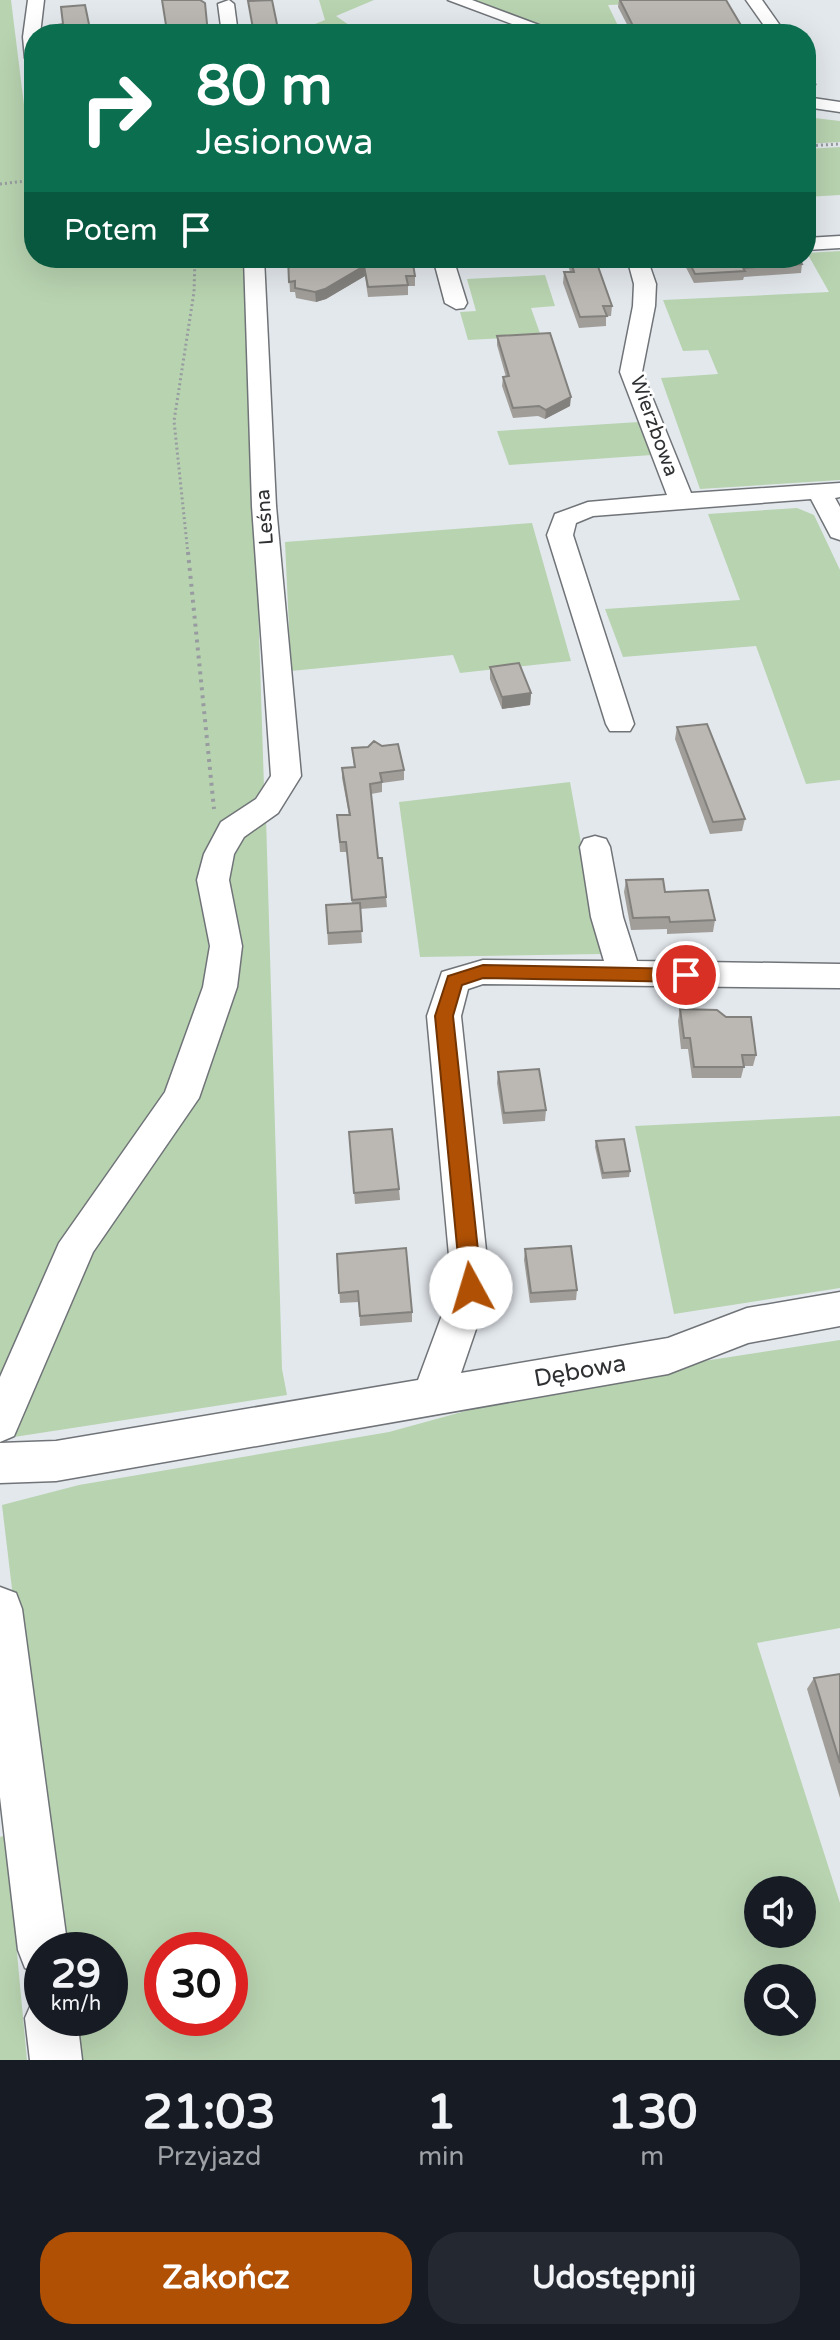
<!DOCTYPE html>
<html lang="pl">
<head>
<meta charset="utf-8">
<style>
  :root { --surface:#171b24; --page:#242831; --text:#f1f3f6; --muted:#9ea1a6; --accent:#af5004 }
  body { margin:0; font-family:"Varela Round",sans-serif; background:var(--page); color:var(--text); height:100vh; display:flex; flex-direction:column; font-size:30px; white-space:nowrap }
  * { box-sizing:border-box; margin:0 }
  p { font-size:26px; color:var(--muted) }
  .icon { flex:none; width:44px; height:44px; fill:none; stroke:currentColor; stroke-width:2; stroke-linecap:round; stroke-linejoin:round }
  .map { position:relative; height:2060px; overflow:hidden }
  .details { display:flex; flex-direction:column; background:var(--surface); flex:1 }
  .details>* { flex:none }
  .hud { position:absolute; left:24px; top:24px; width:792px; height:244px; border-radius:32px; box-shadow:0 8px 32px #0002; background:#0b6e4f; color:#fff; overflow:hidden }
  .fabs { position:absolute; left:744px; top:1876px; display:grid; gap:16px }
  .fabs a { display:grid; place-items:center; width:72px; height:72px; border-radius:50%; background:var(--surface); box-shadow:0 8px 32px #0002; font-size:40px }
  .speed { position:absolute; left:24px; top:1932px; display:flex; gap:16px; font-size:40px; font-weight:700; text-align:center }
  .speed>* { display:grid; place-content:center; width:104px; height:104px; border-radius:50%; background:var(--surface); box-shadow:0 8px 32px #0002; line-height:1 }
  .speed small { font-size:20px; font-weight:400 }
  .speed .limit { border:12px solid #d22; background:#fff; color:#111 }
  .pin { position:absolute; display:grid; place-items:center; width:68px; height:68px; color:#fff; margin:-34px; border:4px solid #fff; border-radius:50%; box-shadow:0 2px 8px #0007 }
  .me { position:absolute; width:88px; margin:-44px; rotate:354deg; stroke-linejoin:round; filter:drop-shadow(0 0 6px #0008) }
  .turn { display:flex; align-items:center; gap:28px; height:168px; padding:0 40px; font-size:36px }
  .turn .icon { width:104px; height:104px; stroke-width:2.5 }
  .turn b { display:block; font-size:56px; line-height:68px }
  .then { display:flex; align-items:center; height:76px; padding:0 40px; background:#0003; gap:16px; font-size:30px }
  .eta { display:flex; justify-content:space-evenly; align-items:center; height:136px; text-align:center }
  .eta b { font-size:48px; font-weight:700; line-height:56px }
  .action { display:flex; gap:16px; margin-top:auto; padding:16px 40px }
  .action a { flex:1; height:92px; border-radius:32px; background:var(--accent); color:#fff; font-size:32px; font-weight:700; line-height:92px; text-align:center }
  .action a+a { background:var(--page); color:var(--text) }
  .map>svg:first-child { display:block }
  .green { fill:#b8d3b0; fill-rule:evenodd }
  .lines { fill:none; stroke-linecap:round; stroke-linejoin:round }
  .minor-casing { stroke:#707478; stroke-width:3 }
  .path-far1 { stroke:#989ca0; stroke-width:3; stroke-dasharray:2 3; stroke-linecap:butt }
  .path { stroke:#989ca0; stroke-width:4; stroke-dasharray:3 5; stroke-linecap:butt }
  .minor { fill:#fff; fill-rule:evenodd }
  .wall { fill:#a19e9a }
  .shaded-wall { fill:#83817d }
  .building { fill:#bbb8b3; stroke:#83817d; stroke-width:2 }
  .route { fill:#af5004; stroke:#723403; stroke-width:2 }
  .labels { text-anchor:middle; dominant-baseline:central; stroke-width:6; stroke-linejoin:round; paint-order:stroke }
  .far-street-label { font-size:20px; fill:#2e3032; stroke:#fff }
  .street-label { font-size:24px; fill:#2e3032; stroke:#fff }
</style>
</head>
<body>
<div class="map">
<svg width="840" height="2060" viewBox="0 0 840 2060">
  <rect width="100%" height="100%" fill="#e3e8ed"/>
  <!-- green -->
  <g class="green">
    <path d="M 0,0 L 11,0 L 34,185 L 34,258 L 247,258 L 264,787 L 248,806 L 207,904 L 210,986 L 169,1092 L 0,1401 Z"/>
    <path d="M 319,0 L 374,0 L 336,16 L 362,34 L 290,34 L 325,20 Z"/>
    <path d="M 465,0 L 666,0 L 667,3 L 608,5 L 622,34 L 565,34 Z"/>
    <path d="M 806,117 L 840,121 L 840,142 L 806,144 Z"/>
    <path d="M 840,147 L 840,195 L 806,197 L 806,149 Z"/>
    <path d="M 840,251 L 840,480 L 700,489 L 661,378 L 718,374 L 708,350 L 683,351 L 663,300 L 829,292 L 807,253 Z"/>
    <path d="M 545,275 L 555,306 L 531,308 L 541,336 L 468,340 L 460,312 L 476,311 L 467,279 Z"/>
    <path d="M 639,422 L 652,455 L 509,465 L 497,431 Z"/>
    <path d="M 797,508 L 814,515 L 840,570 L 840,780 L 806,784 L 756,646 L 623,657 L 605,609 L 740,600 L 708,514 Z"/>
    <path d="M 532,523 L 571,661 L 460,673 L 453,655 L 291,671 L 285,542 Z"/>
    <path d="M 570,782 L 601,954 L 420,957 L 399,802 Z"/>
    <path d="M 266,817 L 282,1369 L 287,1395 L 1,1439 L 91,1247 L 197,1092 L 225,878 L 235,843 Z"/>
    <path d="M 840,1116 L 840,1288 L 674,1314 L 635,1126 Z"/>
    <path d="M 840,1340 L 840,1628 L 757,1643 L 840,1903 L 840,2060 L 69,2060 L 64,2018 L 110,2018 L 110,1950 L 55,1950 L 2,1505 L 79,1485 L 389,1432 L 574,1381 ZM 758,1890 L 802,1890 L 802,1934 L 758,1934 ZM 162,1950 L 230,1950 L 230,2018 L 162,2018 ZM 758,1978 L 802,1978 L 802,2022 L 758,2022 Z"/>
    <path d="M 6,1835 L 27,2060 L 0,2060 L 0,1837 Z"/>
  </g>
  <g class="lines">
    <defs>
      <g id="minor">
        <path d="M 28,0 L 44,0 L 40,34 L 34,34 L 34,63 L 25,58 L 23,37 Z"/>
        <path d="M 229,0 L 234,4 L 238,34 L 222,34 L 218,4 Z"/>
        <path d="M 448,0 L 472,0 L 563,34 L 539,34 Z"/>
        <path d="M 746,0 L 762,0 L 786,34 L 770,34 Z"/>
        <path d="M 806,97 L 840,102 L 840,112 L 806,107 Z"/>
        <path d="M 840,236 L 840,248 L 806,250 L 806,238 Z"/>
        <path d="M 244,258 L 264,258 L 276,506 L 301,776 L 278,813 L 244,837 L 234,854 L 229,880 L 242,946 L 237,987 L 199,1098 L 93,1252 L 14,1436 L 0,1442 L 0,1377 L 59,1243 L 165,1092 L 203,987 L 210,946 L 197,880 L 204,854 L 221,822 L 256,799 L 271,776 L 252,506 Z"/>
        <path d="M 433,258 L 453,258 L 467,303 L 464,308 L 456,309 L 445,303 Z"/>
        <path d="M 627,258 L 647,258 L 656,284 L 655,306 L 642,372 L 691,493 L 840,483 L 840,497 L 835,498 L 840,507 L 840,540 L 831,537 L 811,499 L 593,516 L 576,523 L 573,535 L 634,724 L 630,731 L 610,731 L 606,724 L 547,535 L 555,514 L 588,502 L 667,495 L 620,372 L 633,306 L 634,284 Z"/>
        <path d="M 595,836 L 606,839 L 610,847 L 623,917 L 637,961 L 840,964 L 840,988 L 483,984 L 468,989 L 461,1016 L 490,1288 L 461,1373 L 668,1338 L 747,1308 L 840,1292 L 840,1326 L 748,1343 L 668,1374 L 56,1481 L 0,1483 L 0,1443 L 56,1441 L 418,1380 L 452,1288 L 427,1016 L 442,972 L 483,960 L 604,961 L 591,917 L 580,847 L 584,839 Z"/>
        <path d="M 0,1587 L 16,1593 L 22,1609 L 68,1950 L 42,1950 L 42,1975 L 25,1968 L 18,1950 L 0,1797 Z"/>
        <path d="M 42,1996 L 42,2018 L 77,2018 L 82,2060 L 30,2060 L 25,2018 L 33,2000 Z"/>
      </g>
    </defs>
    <!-- minor casing -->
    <use href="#minor" class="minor-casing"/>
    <!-- path-far1 -->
    <g class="path-far1">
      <path d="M 806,55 L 816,87"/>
      <path d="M 806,146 L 840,144"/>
      <path d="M 0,184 L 34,180"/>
      <path d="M 662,259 L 677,258"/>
      <path d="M 188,554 L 174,421 L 194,292 L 195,258"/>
    </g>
    <!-- path -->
    <path class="path" d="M 188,552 L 214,809"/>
    <!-- minor -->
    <use href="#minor" class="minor"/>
  </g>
  <!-- wall -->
  <g class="wall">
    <path d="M 619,0 L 726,0 L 745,32 L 744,34 L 632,34 L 618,7 Z"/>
    <path d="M 288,258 L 416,258 L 416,263 L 413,264 L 415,276 L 415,286 L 408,286 L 408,295 L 368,297 L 365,276 L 326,299 L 316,302 L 296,298 L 295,292 L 290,292 Z"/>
    <path d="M 474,258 L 504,258 L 503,266 L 477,267 Z"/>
    <path d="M 566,258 L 595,258 L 612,306 L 611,316 L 606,316 L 606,326 L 579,328 L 563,283 L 564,272 L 570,272 Z"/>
    <path d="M 681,258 L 799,258 L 802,264 L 801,273 L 744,277 L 743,280 L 694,283 Z"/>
    <path d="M 497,336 L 570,406 L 545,419 L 538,416 L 513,418 L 502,386 L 503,377 L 506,377 L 497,345 Z"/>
    <path d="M 490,667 L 531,693 L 530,705 L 502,709 L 490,679 Z"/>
    <path d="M 677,727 L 745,819 L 742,831 L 710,834 L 675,739 Z"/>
    <path d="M 352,748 L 404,770 L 404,780 L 382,783 L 382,792 L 371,794 L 378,858 L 386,897 L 387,907 L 360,909 L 362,943 L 328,945 L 326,905 L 352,904 L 347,852 L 340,852 L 337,815 L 349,815 L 342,778 L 342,768 L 354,767 Z"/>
    <path d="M 626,880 L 665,892 L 715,920 L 713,932 L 667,934 L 667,929 L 631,930 L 624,892 Z"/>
    <path d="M 680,1009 L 756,1055 L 753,1066 L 744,1066 L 741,1078 L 692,1078 L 688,1049 L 681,1049 L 678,1021 Z"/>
    <path d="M 498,1072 L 546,1110 L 545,1121 L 503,1124 L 497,1083 Z"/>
    <path d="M 349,1132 L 399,1189 L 400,1200 L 355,1204 Z"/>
    <path d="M 596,1141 L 630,1171 L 629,1177 L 602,1179 L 595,1147 Z"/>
    <path d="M 525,1249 L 577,1290 L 576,1300 L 530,1303 L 524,1260 Z"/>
    <path d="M 337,1254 L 412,1312 L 412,1322 L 360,1326 L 359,1302 L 340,1303 Z"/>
    <path d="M 840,1674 L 840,1798 L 807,1689 L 814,1678 Z"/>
  </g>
  <!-- shaded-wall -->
  <g class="shaded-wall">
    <path d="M 364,266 L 365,276 L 326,299 L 316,302 L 315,292 Z"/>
    <path d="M 571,397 L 570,406 L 545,419 L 546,410 Z"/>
    <path d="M 531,693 L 530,705 L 502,709 L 502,697 Z"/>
  </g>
  <!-- building -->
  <g class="building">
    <path d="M 162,0 L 200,0 L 205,3 L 208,34 L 159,34 L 159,27 L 166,25 Z"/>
    <path d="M 272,0 L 279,34 L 254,34 L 248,1 Z"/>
    <path d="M 620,0 L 726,0 L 745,32 L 693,34 L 637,34 Z"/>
    <path d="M 85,5 L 91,34 L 59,34 L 57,25 L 63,24 L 61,7 Z"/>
    <path d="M 288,258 L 412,258 L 415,276 L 406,276 L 408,285 L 368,287 L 364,266 L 325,289 L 315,292 L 295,288 L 295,281 L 289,282 Z"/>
    <path d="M 570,258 L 595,258 L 612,306 L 603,306 L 607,316 L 580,317 L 564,272 L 574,272 Z"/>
    <path d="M 687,258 L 799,258 L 802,264 L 743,268 L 745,271 L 695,274 Z"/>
    <path d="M 550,333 L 571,397 L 546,410 L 539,406 L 513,408 L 503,377 L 509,376 L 497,336 Z"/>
    <path d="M 519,663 L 531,693 L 502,697 L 490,667 Z"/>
    <path d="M 707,724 L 745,819 L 713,822 L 677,727 Z"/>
    <path d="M 374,741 L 382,746 L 398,744 L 404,770 L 380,773 L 382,782 L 370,784 L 378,858 L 382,858 L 386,897 L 352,900 L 346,842 L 340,842 L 337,815 L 350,815 L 342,768 L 355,767 L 352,748 L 368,747 Z"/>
    <path d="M 663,879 L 665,892 L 708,890 L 715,920 L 670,922 L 669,917 L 633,918 L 626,880 Z"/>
    <path d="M 360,903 L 362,931 L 328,933 L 326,905 Z"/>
    <path d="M 680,1009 L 717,1010 L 726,1017 L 751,1017 L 756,1055 L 742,1055 L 744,1067 L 694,1067 L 690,1038 L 684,1038 Z"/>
    <path d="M 539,1069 L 546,1110 L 504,1113 L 498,1072 Z"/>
    <path d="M 392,1129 L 399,1189 L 354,1193 L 349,1132 Z"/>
    <path d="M 624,1139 L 630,1171 L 603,1173 L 596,1141 Z"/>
    <path d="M 571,1246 L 577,1290 L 531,1293 L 525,1249 Z"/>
    <path d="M 406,1248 L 412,1312 L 360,1316 L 358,1291 L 339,1293 L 337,1254 Z"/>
    <path d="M 840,1674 L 840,1763 L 814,1678 Z"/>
  </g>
  <!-- route -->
  <path class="route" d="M 483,965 L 686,969 L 695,975 L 686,982 L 483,978 L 462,985 L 453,1016 L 482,1288 L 479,1294 L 471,1297 L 464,1294 L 461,1288 L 435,1016 L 448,976 Z"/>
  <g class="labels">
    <!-- far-street labels -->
    <g class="far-street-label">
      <text transform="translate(654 426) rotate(70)">Wierzbowa</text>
      <text transform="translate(265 517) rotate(-94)">Leśna</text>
    </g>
    <!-- street labels -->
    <g class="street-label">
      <text transform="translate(580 1371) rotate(-10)">Dębowa</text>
    </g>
  </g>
</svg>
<div class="fabs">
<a><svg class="icon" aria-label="sound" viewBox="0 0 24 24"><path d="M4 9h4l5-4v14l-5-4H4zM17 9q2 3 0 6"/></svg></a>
<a><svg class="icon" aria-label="search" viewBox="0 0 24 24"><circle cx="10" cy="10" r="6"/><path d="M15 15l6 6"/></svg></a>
</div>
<div class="speed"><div>29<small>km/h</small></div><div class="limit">30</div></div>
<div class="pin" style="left:686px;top:975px;background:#d93025"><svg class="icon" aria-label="arrive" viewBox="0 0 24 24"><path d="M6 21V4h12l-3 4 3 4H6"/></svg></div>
<svg class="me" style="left:471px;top:1288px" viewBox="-20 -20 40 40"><circle r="19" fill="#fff"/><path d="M0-13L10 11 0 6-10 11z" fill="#af5004"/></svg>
<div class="hud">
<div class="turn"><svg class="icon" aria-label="right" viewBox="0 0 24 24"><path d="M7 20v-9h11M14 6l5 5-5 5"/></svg><div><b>80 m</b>Jesionowa</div></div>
<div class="then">Potem<svg class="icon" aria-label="arrive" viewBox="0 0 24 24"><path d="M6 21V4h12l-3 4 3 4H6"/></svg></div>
</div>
</div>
<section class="details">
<div class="eta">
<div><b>21:03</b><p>Przyjazd</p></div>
<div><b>1</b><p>min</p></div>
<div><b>130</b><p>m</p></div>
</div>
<div class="action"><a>Zakończ</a><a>Udostępnij</a></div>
</section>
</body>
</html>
